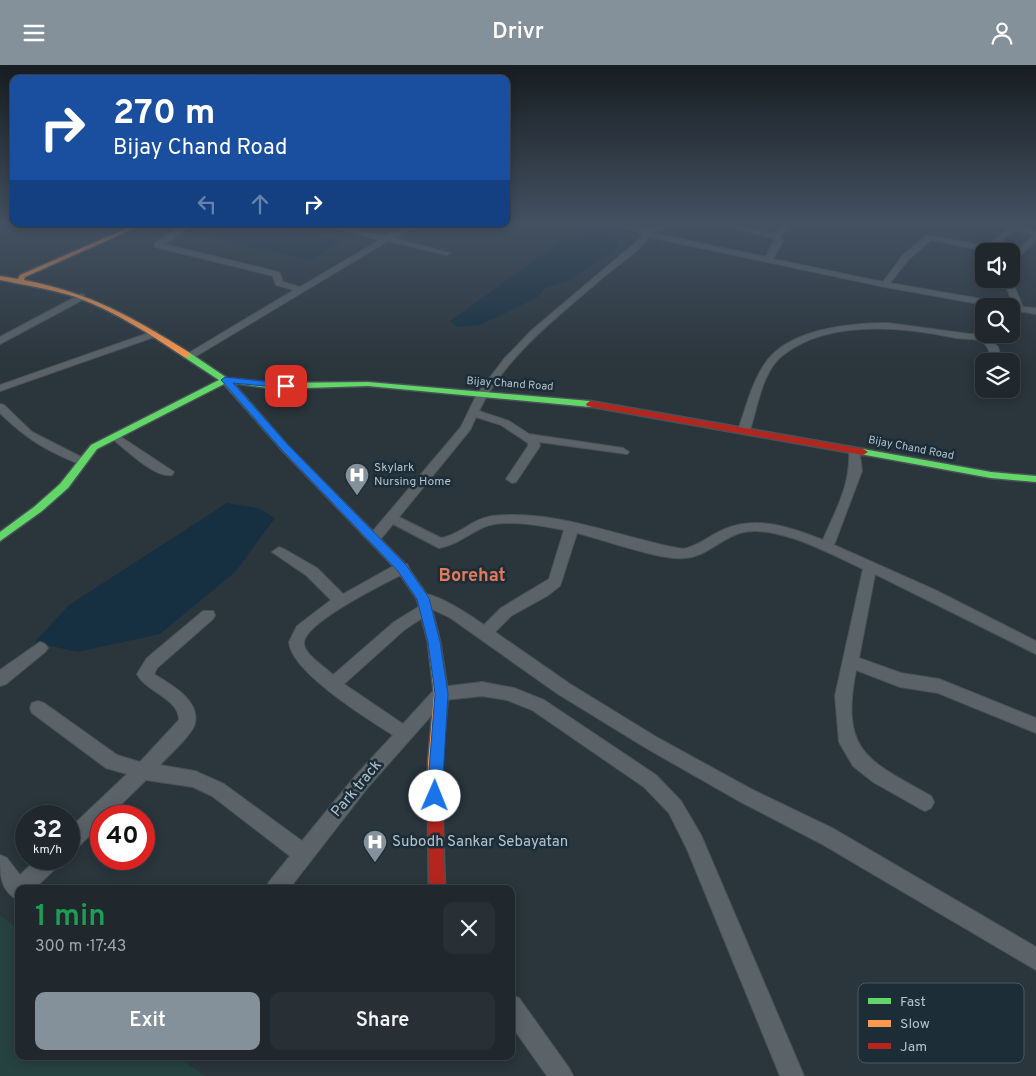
<!DOCTYPE html>
<html lang="en">
<head>
<meta charset="utf-8">
<style>
  :root { --surface:#20282d; --page:#283035; --text:#f1f3f6; --muted:#a2a6aa; --line:#3d4449; --accent:#84919a }
  body { margin:0; font-family:Overpass,sans-serif; background:var(--page); color:var(--text); height:100vh; display:flex; flex-direction:column; font-size:19px; white-space:nowrap }
  * { box-sizing:border-box; margin:0 }
  p { font-size:16px; color:var(--muted) }
  .icon { flex:none; width:28px; height:28px; fill:none; stroke:currentColor; stroke-width:2; stroke-linecap:round; stroke-linejoin:round }
  .map { position:relative; flex:1; overflow:hidden }
  .drawer { position:absolute; left:15px; top:820px; width:500px; height:175px; display:flex; flex-direction:column; background:var(--surface); border-radius:10px; box-shadow:0 2px 12px #0003,0 0 0 1px var(--line) }
  .drawer>* { flex:none }
  .guide { position:absolute; left:10px; top:10px; width:500px; height:152px; border-radius:10px; box-shadow:0 2px 12px #0003,0 0 0 1px var(--line); background:#1a4fa0; color:#fff; overflow:hidden }
  .fabs { position:absolute; left:975px; top:178px; display:grid; gap:10px }
  .fabs a { display:grid; place-items:center; width:45px; height:45px; border-radius:10px; background:var(--surface); box-shadow:0 2px 12px #0003,0 0 0 1px var(--line); font-size:25px }
  .speed { position:absolute; left:15px; top:740px; display:flex; gap:10px; font-size:25px; font-weight:700; text-align:center }
  .speed>* { display:grid; place-content:center; width:65px; height:65px; border-radius:50%; background:var(--surface); box-shadow:0 2px 12px #0003,0 0 0 1px var(--line); line-height:1 }
  .speed small { font-size:12px; font-weight:400 }
  .speed .limit { border:8px solid #d22; background:#fff; color:#111 }
  .pin { position:absolute; display:grid; place-items:center; width:42px; height:42px; color:#fff; margin:-21px; border-radius:10px; box-shadow:0 2px 8px #0006 }
  .me { position:absolute; width:55px; margin:-28px; rotate:1deg; stroke-linejoin:round; filter:drop-shadow(0 0 4px #0008) }
  .turn { display:flex; align-items:center; gap:18px; height:105px; padding:0 20px; font-size:22px }
  .turn .icon { width:65px; height:65px; stroke-width:2.5 }
  .turn b { display:block; font-size:35px; line-height:42px }
  .lanes { display:flex; align-items:center; height:48px; padding:0 20px; background:#0003; justify-content:center; gap:25px; direction:ltr }
  .lanes .off { opacity:.35 }
  .round { display:grid; place-items:center; flex:none; width:52px; height:52px; border-radius:10px; background:var(--page) }
  .head { display:flex; align-items:center; justify-content:space-between; height:85px; padding:0 20px }
  h1 { font-size:30px; font-weight:600; line-height:38px; color:#1e9e55 }
  .cta { display:flex; gap:10px; margin-top:auto; padding:10px 20px }
  .cta a { flex:1; height:58px; border-radius:10px; background:var(--accent); color:#fff; font-size:20px; font-weight:600; line-height:58px; text-align:center }
  .cta a+a { background:var(--page); color:var(--text) }
  header { display:flex; justify-content:space-between; align-items:center; height:65px; padding:0 20px; background:var(--accent); color:#fff; font-size:22px; font-weight:600 }
  .map>svg:first-child { display:block }
  .green { fill:#264240 }
  .water { fill:#163041 }
  .lines { fill:none; stroke-linecap:round; stroke-linejoin:round }
  .street-casing { stroke:#485257; stroke-width:2 }
  .fast-casing { stroke:#485257; stroke-width:3 }
  .slow-casing { stroke:#485257; stroke-width:3 }
  .jam-casing { stroke:#485257; stroke-width:3 }
  .street { fill:#5b6368; fill-rule:evenodd }
  .fast { fill:#63d668; fill-rule:evenodd }
  .slow { fill:#ff974d; fill-rule:evenodd }
  .jam { fill:#b3261e; fill-rule:evenodd }
  .route { fill:#1a73e8; stroke:#114b97 }
  .labels { text-anchor:middle; dominant-baseline:central; stroke-width:5; stroke-linejoin:round; paint-order:stroke }
  .far-street-label { font-size:11px; fill:#b4c2cc; stroke:#1c2d38 }
  .poi-label { font-size:12px; fill:#b4c2cc; stroke:#1c2d38; text-anchor:start }
  .near-street-label { font-size:15px; fill:#b4c2cc; stroke:#1c2d38 }
  .near-poi-label { font-size:15px; fill:#b4c2cc; stroke:#1c2d38; text-anchor:start }
  .district-label { font-size:18px; font-weight:bold; fill:#e17a5b; stroke:#1c2d38 }
  .key { fill:#1c2d38; stroke:#4a5a64; stroke-width:1 }
  .key-label { font-size:14px; fill:#b4c2cc }
</style>
</head>
<body>
<header><svg class="icon" aria-label="menu" viewBox="0 0 24 24"><path d="M4 6h16M4 12h16M4 18h16"/></svg>Drivr<svg class="icon" aria-label="person" viewBox="0 0 24 24"><circle cx="12" cy="8" r="4"/><path d="M4 21q1-7 8-7t8 7"/></svg></header>
<div class="map">
<svg width="1036" height="1011" viewBox="0 0 1036 1011">
  <rect width="100%" height="100%" fill="#2a353c"/>
  <!-- green -->
  <path class="green" d="M 0,850 L 19,865 L 19,991 L 175,991 L 206,1011 L 0,1011 Z"/>
  <!-- water -->
  <g class="water">
    <path d="M 211,159 L 266,159 L 341,176 L 311,195 L 193,169 Z"/>
    <path d="M 597,165 L 615,170 L 619,180 L 571,215 L 544,223 L 538,232 L 480,260 L 457,262 L 450,256 L 564,174 Z"/>
    <path d="M 227,438 L 258,443 L 275,453 L 235,507 L 160,569 L 77,587 L 35,577 L 69,540 Z"/>
  </g>
  <g class="lines">
    <defs>
      <g id="street">
        <path d="M 601,158 L 648,163 L 676,158 L 667,164 L 648,167 L 766,192 L 775,174 L 714,158 L 725,158 L 773,169 L 782,162 L 778,158 L 785,158 L 791,162 L 780,171 L 783,176 L 773,194 L 883,217 L 903,190 L 927,170 L 985,181 L 1009,164 L 991,158 L 1002,158 L 1036,166 L 1036,176 L 1011,198 L 1011,191 L 1035,170 L 1016,165 L 992,183 L 1001,186 L 986,186 L 931,175 L 909,194 L 890,218 L 1004,238 L 1008,241 L 991,241 L 885,222 L 649,172 C 640,186 619,199 606,210 C 560,250 506,289 479,346 L 509,356 L 529,369 L 623,383 L 629,387 L 627,389 L 539,377 L 540,381 L 516,417 L 512,418 L 506,414 L 528,381 L 528,378 L 501,360 L 476,352 L 470,365 L 399,452 L 441,473 C 460,470 473,453 493,451 C 557,444 621,473 683,484 C 699,481 710,470 725,464 C 757,450 793,463 823,475 C 836,444 851,420 849,385 L 851,383 L 859,383 L 862,406 L 834,480 L 935,525 L 1036,576 L 1036,589 L 875,509 L 859,593 L 901,608 L 939,614 L 1036,653 L 1036,668 L 938,628 L 900,622 L 856,605 C 840,687 867,695 931,731 L 934,737 L 931,743 L 925,746 L 919,743 L 873,717 L 853,701 L 839,677 L 835,631 L 863,504 C 830,489 775,458 740,468 C 720,474 706,492 684,493 C 661,496 602,474 577,468 L 560,521 L 547,531 L 511,551 L 495,567 L 570,619 L 658,673 L 751,724 L 834,764 L 1036,882 L 1036,905 L 820,778 L 739,736 L 646,683 L 558,629 L 449,552 L 432,544 L 430,548 L 404,565 L 344,619 L 403,659 L 435,624 L 441,622 L 482,617 L 514,623 L 544,635 L 656,710 L 681,736 L 701,770 L 804,1011 L 780,1011 L 687,784 L 669,748 L 644,722 L 532,645 L 507,635 L 482,631 L 445,635 L 369,721 L 289,824 L 266,824 L 269,817 L 290,791 L 212,731 L 193,722 L 146,715 L 109,751 L 101,751 L 101,759 L 76,784 L 69,786 L 69,764 L 127,709 L 106,703 L 32,648 L 30,643 L 32,638 L 38,636 L 44,638 L 117,690 L 140,697 L 179,655 C 179,633 146,627 137,609 L 147,593 L 203,546 L 213,546 L 215,550 L 213,554 L 157,603 L 154,609 C 169,619 200,634 195,658 C 193,669 168,691 160,700 L 195,706 L 224,719 L 302,776 L 357,709 L 393,670 C 368,654 291,607 289,577 L 297,561 L 331,535 L 307,511 L 272,487 L 279,482 L 284,484 L 317,503 L 343,529 L 397,499 L 407,499 L 409,503 L 407,507 C 389,516 302,558 304,579 C 305,590 325,602 333,610 L 394,557 L 423,539 L 416,533 L 418,529 C 433,525 471,551 484,560 L 501,543 L 549,514 L 564,465 C 544,461 504,453 484,462 C 468,469 457,480 439,483 L 393,459 L 379,476 L 374,478 L 367,473 L 461,362 L 477,329 L 504,294 L 532,265 L 642,172 L 640,167 Z"/>
        <path d="M 321,159 L 332,159 L 385,171 L 414,159 L 422,159 L 393,173 L 450,188 L 446,190 L 388,176 L 193,293 L 187,293 L 187,289 L 294,225 L 276,220 L 273,211 L 155,182 L 155,178 L 180,161 L 186,161 L 186,165 L 164,179 L 274,206 L 280,208 L 283,217 L 300,222 L 380,175 Z"/>
        <path d="M 1003,214 L 1011,214 L 1023,242 L 1036,243 L 1036,249 L 1011,245 L 1011,241 L 1009,241 L 1014,241 Z"/>
        <path d="M 81,229 L 84,230 L 84,234 L 0,279 L 0,272 Z"/>
        <path d="M 888,258 L 969,269 L 999,269 L 990,274 L 998,282 L 1002,296 L 992,296 C 990,289 989,281 982,277 C 977,273 963,274 956,273 C 904,262 829,254 783,290 C 762,306 758,341 750,365 L 748,367 L 740,367 L 738,365 C 746,343 751,320 764,300 C 787,264 849,258 888,258 Z"/>
        <path d="M 154,266 L 157,267 L 157,271 L 0,326 L 0,320 Z"/>
        <path d="M 0,339 L 4,340 L 32,367 L 87,395 L 81,399 L 77,398 C 43,384 26,373 0,348 Z"/>
        <path d="M 115,368 L 174,407 L 172,410 C 155,414 125,383 111,373 L 109,371 Z"/>
        <path d="M 40,577 L 45,579 L 48,583 L 45,587 L 6,619 L 0,621 L 0,605 Z"/>
        <path d="M 0,790 L 7,793 L 20,810 L 37,794 L 61,794 L 58,801 L 34,824 L 19,824 L 19,835 C 0,827 0,809 0,790 Z"/>
        <path d="M 511,930 L 519,933 L 569,1003 L 573,1011 L 547,1011 L 511,960 Z"/>
      </g>
      <g id="fast">
        <path d="M 184,288 L 190,288 L 227,313 L 275,318 L 368,317 L 590,336 L 594,339 L 590,342 L 368,321 L 275,324 L 233,318 L 289,382 L 291,384 L 286,387 L 283,386 L 224,319 L 97,384 L 68,423 L 42,446 L 0,476 L 0,467 L 34,442 L 60,419 L 91,380 L 219,315 L 184,292 Z"/>
        <path d="M 863,384 L 991,407 L 1036,411 L 1036,417 L 991,413 L 860,389 L 860,385 Z"/>
      </g>
      <g id="slow">
        <path d="M 137,159 L 144,159 L 25,212 L 24,215 C 91,228 134,253 190,288 L 190,292 L 184,292 C 150,269 114,246 76,232 C 51,224 25,220 0,215 L 0,211 L 18,214 L 20,210 Z"/>
        <path d="M 286,381 L 289,382 L 406,500 L 429,533 L 440,577 L 448,629 L 442,698 L 442,737 L 440,742 L 435,744 L 430,742 L 428,737 L 428,698 L 434,629 L 428,577 L 417,534 L 398,506 L 283,386 L 281,384 Z"/>
      </g>
      <g id="jam">
        <path d="M 590,336 L 863,384 L 868,387 L 863,390 L 587,341 L 586,339 Z"/>
        <path d="M 435,730 L 440,732 L 442,737 L 445,824 L 429,824 L 428,737 L 430,732 Z"/>
      </g>
    </defs>
    <!-- street casing -->
    <use href="#street" class="street-casing"/>
    <!-- fast casing -->
    <use href="#fast" class="fast-casing"/>
    <!-- slow casing -->
    <use href="#slow" class="slow-casing"/>
    <!-- jam casing -->
    <use href="#jam" class="jam-casing"/>
    <!-- street -->
    <use href="#street" class="street"/>
    <!-- fast -->
    <use href="#fast" class="fast"/>
    <!-- slow -->
    <use href="#slow" class="slow"/>
    <!-- jam -->
    <use href="#jam" class="jam"/>
  </g>
  <!-- sky -->
  <linearGradient id="sky" x2="0" y2="1"><stop stop-color="#171d21"/><stop offset="0.53" stop-color="#445161"/><stop offset="1" stop-color="#445161" stop-opacity="0"/></linearGradient>
  <rect width="1036" height="299" fill="url(#sky)"/>
  <!-- route -->
  <path class="route" d="M 225,312 L 289,319 L 289,323 L 286,323 L 233,318 L 288,380 L 406,500 L 429,533 L 440,577 L 448,629 L 442,731 L 440,736 L 435,738 L 429,736 L 427,731 L 435,629 L 428,577 L 417,534 L 398,506 L 281,384 L 222,316 L 221,315 Z"/>
  <!-- icons -->
  <defs>
    <symbol id="hospital-pin" viewBox="-11 -11 22 30"><path d="M0 17L-7.5 6A9.5 9.5 0 1 1 7.5 6Z" fill="#84919a" stroke="#1c2d38"/><path d="M-5-5h3v3.5h4V-5h3V5h-3V1.5h-4V5h-3Z" fill="#fff"/></symbol>
  </defs>
  <g fill-rule="evenodd">
    <use href="#hospital-pin" x="343" y="396" width="28" height="38"/>
    <use href="#hospital-pin" x="361" y="763" width="28" height="38"/>
  </g>
  <g class="labels">
    <!-- far-street labels -->
    <g class="far-street-label">
      <text transform="translate(510 319) rotate(4)">Bijay Chand Road</text>
      <text transform="translate(911 383) rotate(11)">Bijay Chand Road</text>
    </g>
    <!-- poi labels -->
    <g class="poi-label">
      <text x="374" y="403">Skylark<tspan x="374" dy="14">Nursing Home</tspan></text>
    </g>
    <!-- near-street labels -->
    <g class="near-street-label">
      <text transform="translate(357 724) rotate(-50)">Park track</text>
    </g>
    <!-- near-poi labels -->
    <g class="near-poi-label">
      <text x="392" y="777">Subodh Sankar Sebayatan</text>
    </g>
    <!-- district labels -->
    <g class="district-label">
      <text x="472" y="511">Borehat</text>
    </g>
  </g>
  <!-- legend -->
  <rect x="858" y="918" width="166" height="80" rx="8" class="key"/>
  <rect x="868" y="933" width="23" height="6" fill="#63d668"/>
  <rect x="868" y="955" width="23" height="7" fill="#ff974d"/>
  <rect x="868" y="978" width="23" height="6" fill="#b3261e"/>
  <g class="key-label">
    <text x="900" y="941">Fast</text>
    <text x="900" y="963">Slow</text>
    <text x="900" y="986">Jam</text>
  </g>
</svg>
<div class="fabs">
<a><svg class="icon" aria-label="sound" viewBox="0 0 24 24"><path d="M4 9h4l5-4v14l-5-4H4zM17 9q2 3 0 6"/></svg></a>
<a><svg class="icon" aria-label="search" viewBox="0 0 24 24"><circle cx="10" cy="10" r="6"/><path d="M15 15l6 6"/></svg></a>
<a><svg class="icon" aria-label="layers" viewBox="0 0 24 24"><path d="M12 4l9 5-9 5-9-5zM3 14l9 5 9-5"/></svg></a>
</div>
<div class="speed"><div>32<small>km/h</small></div><div class="limit">40</div></div>
<div class="pin" style="left:286px;top:321px;background:#d93025"><svg class="icon" aria-label="arrive" viewBox="0 0 24 24"><path d="M6 21V4h12l-3 4 3 4H6"/></svg></div>
<svg class="me" style="left:435px;top:731px" viewBox="-20 -20 40 40"><circle r="19" fill="#fff"/><path d="M0-13L10 11 0 6-10 11z" fill="#1a73e8"/></svg>
<div class="guide">
<div class="turn"><svg class="icon" aria-label="right" viewBox="0 0 24 24"><path d="M7 20v-9h11M14 6l5 5-5 5"/></svg><div><b>270 m</b>Bijay Chand Road</div></div>
<div class="lanes"><svg class="icon off" aria-label="left" viewBox="0 0 24 24"><path d="M17 20v-9H6M10 6l-5 5 5 5"/></svg><svg class="icon off" aria-label="ahead" viewBox="0 0 24 24"><path d="M12 20V5M6 11l6-6 6 6"/></svg><svg class="icon" aria-label="right" viewBox="0 0 24 24"><path d="M7 20v-9h11M14 6l5 5-5 5"/></svg></div>
</div>
<section class="drawer">
<div class="head"><div><h1>1 min</h1><p>300 m · 17:43</p></div><a class="round"><svg class="icon" aria-label="close" viewBox="0 0 24 24"><path d="M6 6l12 12M18 6L6 18"/></svg></a></div>
<div class="cta"><a>Exit</a><a>Share</a></div>
</section>
</div>
</body>
</html>
